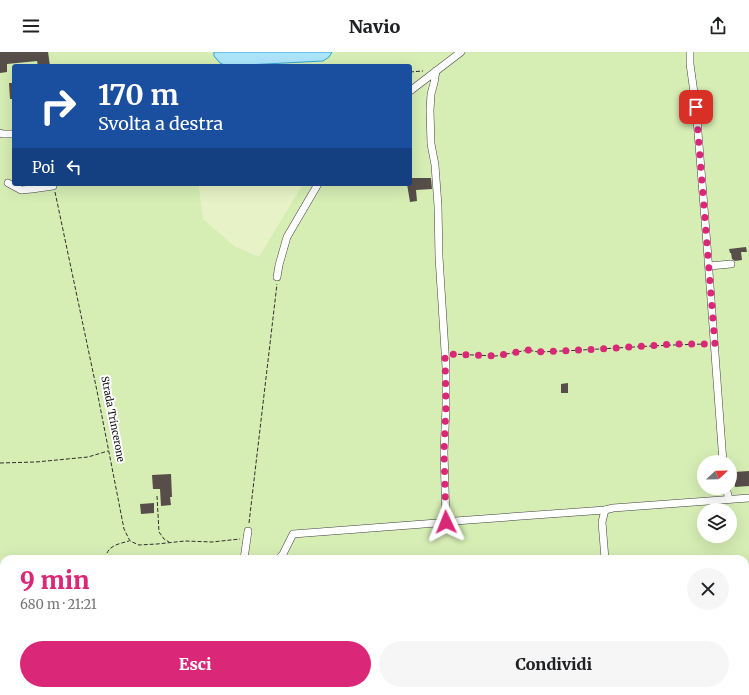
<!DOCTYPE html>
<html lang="it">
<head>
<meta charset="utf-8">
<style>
  :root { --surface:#fff; --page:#f6f6f6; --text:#202124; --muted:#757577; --accent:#db2777 }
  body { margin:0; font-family:Merriweather,serif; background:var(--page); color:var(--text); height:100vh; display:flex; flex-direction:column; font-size:15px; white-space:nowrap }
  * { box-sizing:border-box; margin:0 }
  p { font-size:13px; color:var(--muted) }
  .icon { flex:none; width:22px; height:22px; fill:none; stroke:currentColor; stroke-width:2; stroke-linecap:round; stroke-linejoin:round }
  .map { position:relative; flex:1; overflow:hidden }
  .panel { position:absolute; left:0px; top:503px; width:749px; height:140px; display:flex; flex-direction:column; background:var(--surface); border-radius:12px 12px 0 0; box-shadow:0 4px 16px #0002 }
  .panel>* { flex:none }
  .hud { position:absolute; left:12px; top:12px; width:400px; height:122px; border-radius:4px; box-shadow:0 4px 16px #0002; background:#1a4fa0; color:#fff; overflow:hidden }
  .needle { width:26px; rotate:68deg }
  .tools { position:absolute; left:697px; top:403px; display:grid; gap:8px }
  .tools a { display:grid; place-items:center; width:40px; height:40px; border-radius:50%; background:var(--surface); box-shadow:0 4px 16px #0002; font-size:20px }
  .pin { position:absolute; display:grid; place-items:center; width:34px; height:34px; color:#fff; margin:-17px; border-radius:8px; box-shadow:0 2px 6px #0006 }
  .me { position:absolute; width:44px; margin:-22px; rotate:358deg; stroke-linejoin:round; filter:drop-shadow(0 0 3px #0008) }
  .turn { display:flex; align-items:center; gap:14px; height:84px; padding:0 20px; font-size:18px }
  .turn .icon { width:52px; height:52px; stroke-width:2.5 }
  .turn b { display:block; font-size:28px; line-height:34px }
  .then { display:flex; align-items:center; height:38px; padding:0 20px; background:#0003; gap:8px; font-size:15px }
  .round { display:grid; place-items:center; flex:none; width:42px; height:42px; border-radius:21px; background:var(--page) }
  .overview { display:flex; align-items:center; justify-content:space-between; height:68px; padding:0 20px }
  h1 { font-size:24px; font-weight:800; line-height:30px; color:var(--accent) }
  .button { display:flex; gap:8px; margin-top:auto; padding:8px 20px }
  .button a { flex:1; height:46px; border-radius:24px; background:var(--accent); color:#fff; font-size:16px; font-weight:800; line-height:46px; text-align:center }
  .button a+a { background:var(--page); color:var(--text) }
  header { display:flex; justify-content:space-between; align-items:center; height:52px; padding:0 20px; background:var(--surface); font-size:18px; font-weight:800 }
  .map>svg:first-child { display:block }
  .green { fill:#d6edb4; fill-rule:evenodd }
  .pitch { fill:#e7f3c6 }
  .water { fill:#ade5fb; stroke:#2ea3d8 }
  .building { fill:#574d49 }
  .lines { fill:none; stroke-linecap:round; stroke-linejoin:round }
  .street-casing { stroke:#404040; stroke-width:8 }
  .path { stroke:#2f2f2f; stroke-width:1; stroke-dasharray:4 2; stroke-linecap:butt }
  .street { stroke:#fff; stroke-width:7 }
  .route { stroke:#db2777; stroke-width:7; stroke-dasharray:0 12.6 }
  .labels { text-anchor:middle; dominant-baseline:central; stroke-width:4; stroke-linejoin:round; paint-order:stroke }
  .street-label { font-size:10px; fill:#0d0d0d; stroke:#fff }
</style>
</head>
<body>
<header><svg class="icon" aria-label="menu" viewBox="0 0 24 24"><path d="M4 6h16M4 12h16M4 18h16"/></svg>Navio<svg class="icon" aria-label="share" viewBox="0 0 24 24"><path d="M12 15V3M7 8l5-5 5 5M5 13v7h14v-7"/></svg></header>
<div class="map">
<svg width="749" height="643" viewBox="0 0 749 643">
  <rect width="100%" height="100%" fill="#fffaed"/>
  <!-- green -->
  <path class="green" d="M 0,0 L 749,0 L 749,643 L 0,643 ZM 14,14 L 410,14 L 410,132 L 14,132 ZM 704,410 L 730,410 L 730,436 L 704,436 ZM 704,458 L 730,458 L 730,484 L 704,484 ZM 4,507 L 745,507 L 745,639 L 4,639 Z"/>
  <!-- pitch -->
  <path class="pitch" d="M 200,132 L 303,132 L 259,205 L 234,194 L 203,167 L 199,136 Z"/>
  <!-- water -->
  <path class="water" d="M 214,0 L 332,0 L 329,5 L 323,9 L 227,14 L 220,11 L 214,4 Z"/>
  <!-- building -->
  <g class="building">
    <path d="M 0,0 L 48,0 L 50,14 L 38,14 L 37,9 L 7,12 L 7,20 L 0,21 Z"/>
    <path d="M 9,31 L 14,31 L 14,47 L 10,47 Z"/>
    <path d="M 410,126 L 431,126 L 432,137 L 416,138 L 417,149 L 410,150 L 407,132 L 410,132 Z"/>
    <path d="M 746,195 L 747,200 L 741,200 L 742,208 L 735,209 L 732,207 L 731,201 L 730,201 L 729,197 Z"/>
    <path d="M 568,331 L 568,341 L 561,341 L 561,332 Z"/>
    <path d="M 749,419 L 749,434 L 735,435 L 734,420 Z"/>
    <path d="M 171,422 L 172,445 L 170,445 L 171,453 L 161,454 L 160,437 L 153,437 L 152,423 Z"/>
    <path d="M 154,451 L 154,461 L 141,462 L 140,452 Z"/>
  </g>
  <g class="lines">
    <defs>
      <g id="street">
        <path d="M 690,0 L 690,12 L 696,55 L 707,193 L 723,410"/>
        <path d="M 436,19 L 434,31 L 431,42 L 430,58 L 431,92 L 435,113 L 438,154 L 439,205 L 446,315 L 446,355 L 444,400 L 446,470"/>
        <path d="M 410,39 L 461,0"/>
        <path d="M 0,81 L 3,82 L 14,82"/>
        <path d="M 8,131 L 21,138 L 32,137 L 53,134"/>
        <path d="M 709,214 L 731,212"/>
        <path d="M 277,225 L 279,213 L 287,185 L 318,132"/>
        <path d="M 726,436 L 729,447"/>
        <path d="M 605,458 L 602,470 L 605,507"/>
        <path d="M 244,507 L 248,479"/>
        <path d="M 279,507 L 283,502 L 293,482 L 437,471 L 455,469 L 605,458 L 613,456 L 749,446"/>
        <path d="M 617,639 L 617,643"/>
        <path d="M 224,643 L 224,639"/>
      </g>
    </defs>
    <!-- street casing -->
    <use href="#street" class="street-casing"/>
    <!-- path -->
    <g class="path">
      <path d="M 410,20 L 423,19"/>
      <path d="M 55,140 L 97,339 L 124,477 L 130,489 L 139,493 L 157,492 L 185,489 L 212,490 L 240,487"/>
      <path d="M 452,302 L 496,304 L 528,298 L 538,300 C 595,298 651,293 708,292"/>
      <path d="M 0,411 L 36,410 L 88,405 L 108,399"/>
      <path d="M 157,444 L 159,480 L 164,487 L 169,490"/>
      <path d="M 249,471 L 277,232"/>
      <path d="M 106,507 C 106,494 118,492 129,489"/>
    </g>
    <!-- street -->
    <use href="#street" class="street"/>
  </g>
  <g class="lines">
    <!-- route -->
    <path class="route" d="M 446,470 L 444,400 L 446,354 L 445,302 L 496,304 L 528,298 L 538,300 L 600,297 L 676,292 L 709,292 L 715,293 L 696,55"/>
  </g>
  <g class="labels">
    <!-- street labels -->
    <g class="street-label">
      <text transform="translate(113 367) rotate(79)">Strada Trincerone</text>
    </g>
  </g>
</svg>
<div class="tools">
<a><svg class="needle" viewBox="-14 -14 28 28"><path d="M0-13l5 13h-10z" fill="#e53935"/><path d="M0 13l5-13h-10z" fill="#757577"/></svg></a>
<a><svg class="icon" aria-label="layers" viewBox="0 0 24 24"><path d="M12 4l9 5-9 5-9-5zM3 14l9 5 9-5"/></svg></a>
</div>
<div class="pin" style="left:696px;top:55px;background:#d93025"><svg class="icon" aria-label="arrive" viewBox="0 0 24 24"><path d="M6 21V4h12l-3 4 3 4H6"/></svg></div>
<svg class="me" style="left:446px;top:470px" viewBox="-20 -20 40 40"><path d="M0-17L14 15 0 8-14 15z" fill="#db2777" stroke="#fff" stroke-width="4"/></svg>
<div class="hud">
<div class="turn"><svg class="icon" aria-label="right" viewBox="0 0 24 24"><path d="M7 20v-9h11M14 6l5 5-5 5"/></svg><div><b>170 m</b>Svolta a destra</div></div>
<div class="then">Poi<svg class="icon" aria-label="left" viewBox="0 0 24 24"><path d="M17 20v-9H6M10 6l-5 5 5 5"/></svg></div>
</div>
<section class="panel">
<div class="overview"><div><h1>9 min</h1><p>680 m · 21:21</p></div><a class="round"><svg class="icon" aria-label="close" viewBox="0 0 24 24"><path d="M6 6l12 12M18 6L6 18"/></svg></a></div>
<div class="button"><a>Esci</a><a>Condividi</a></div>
</section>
</div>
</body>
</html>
